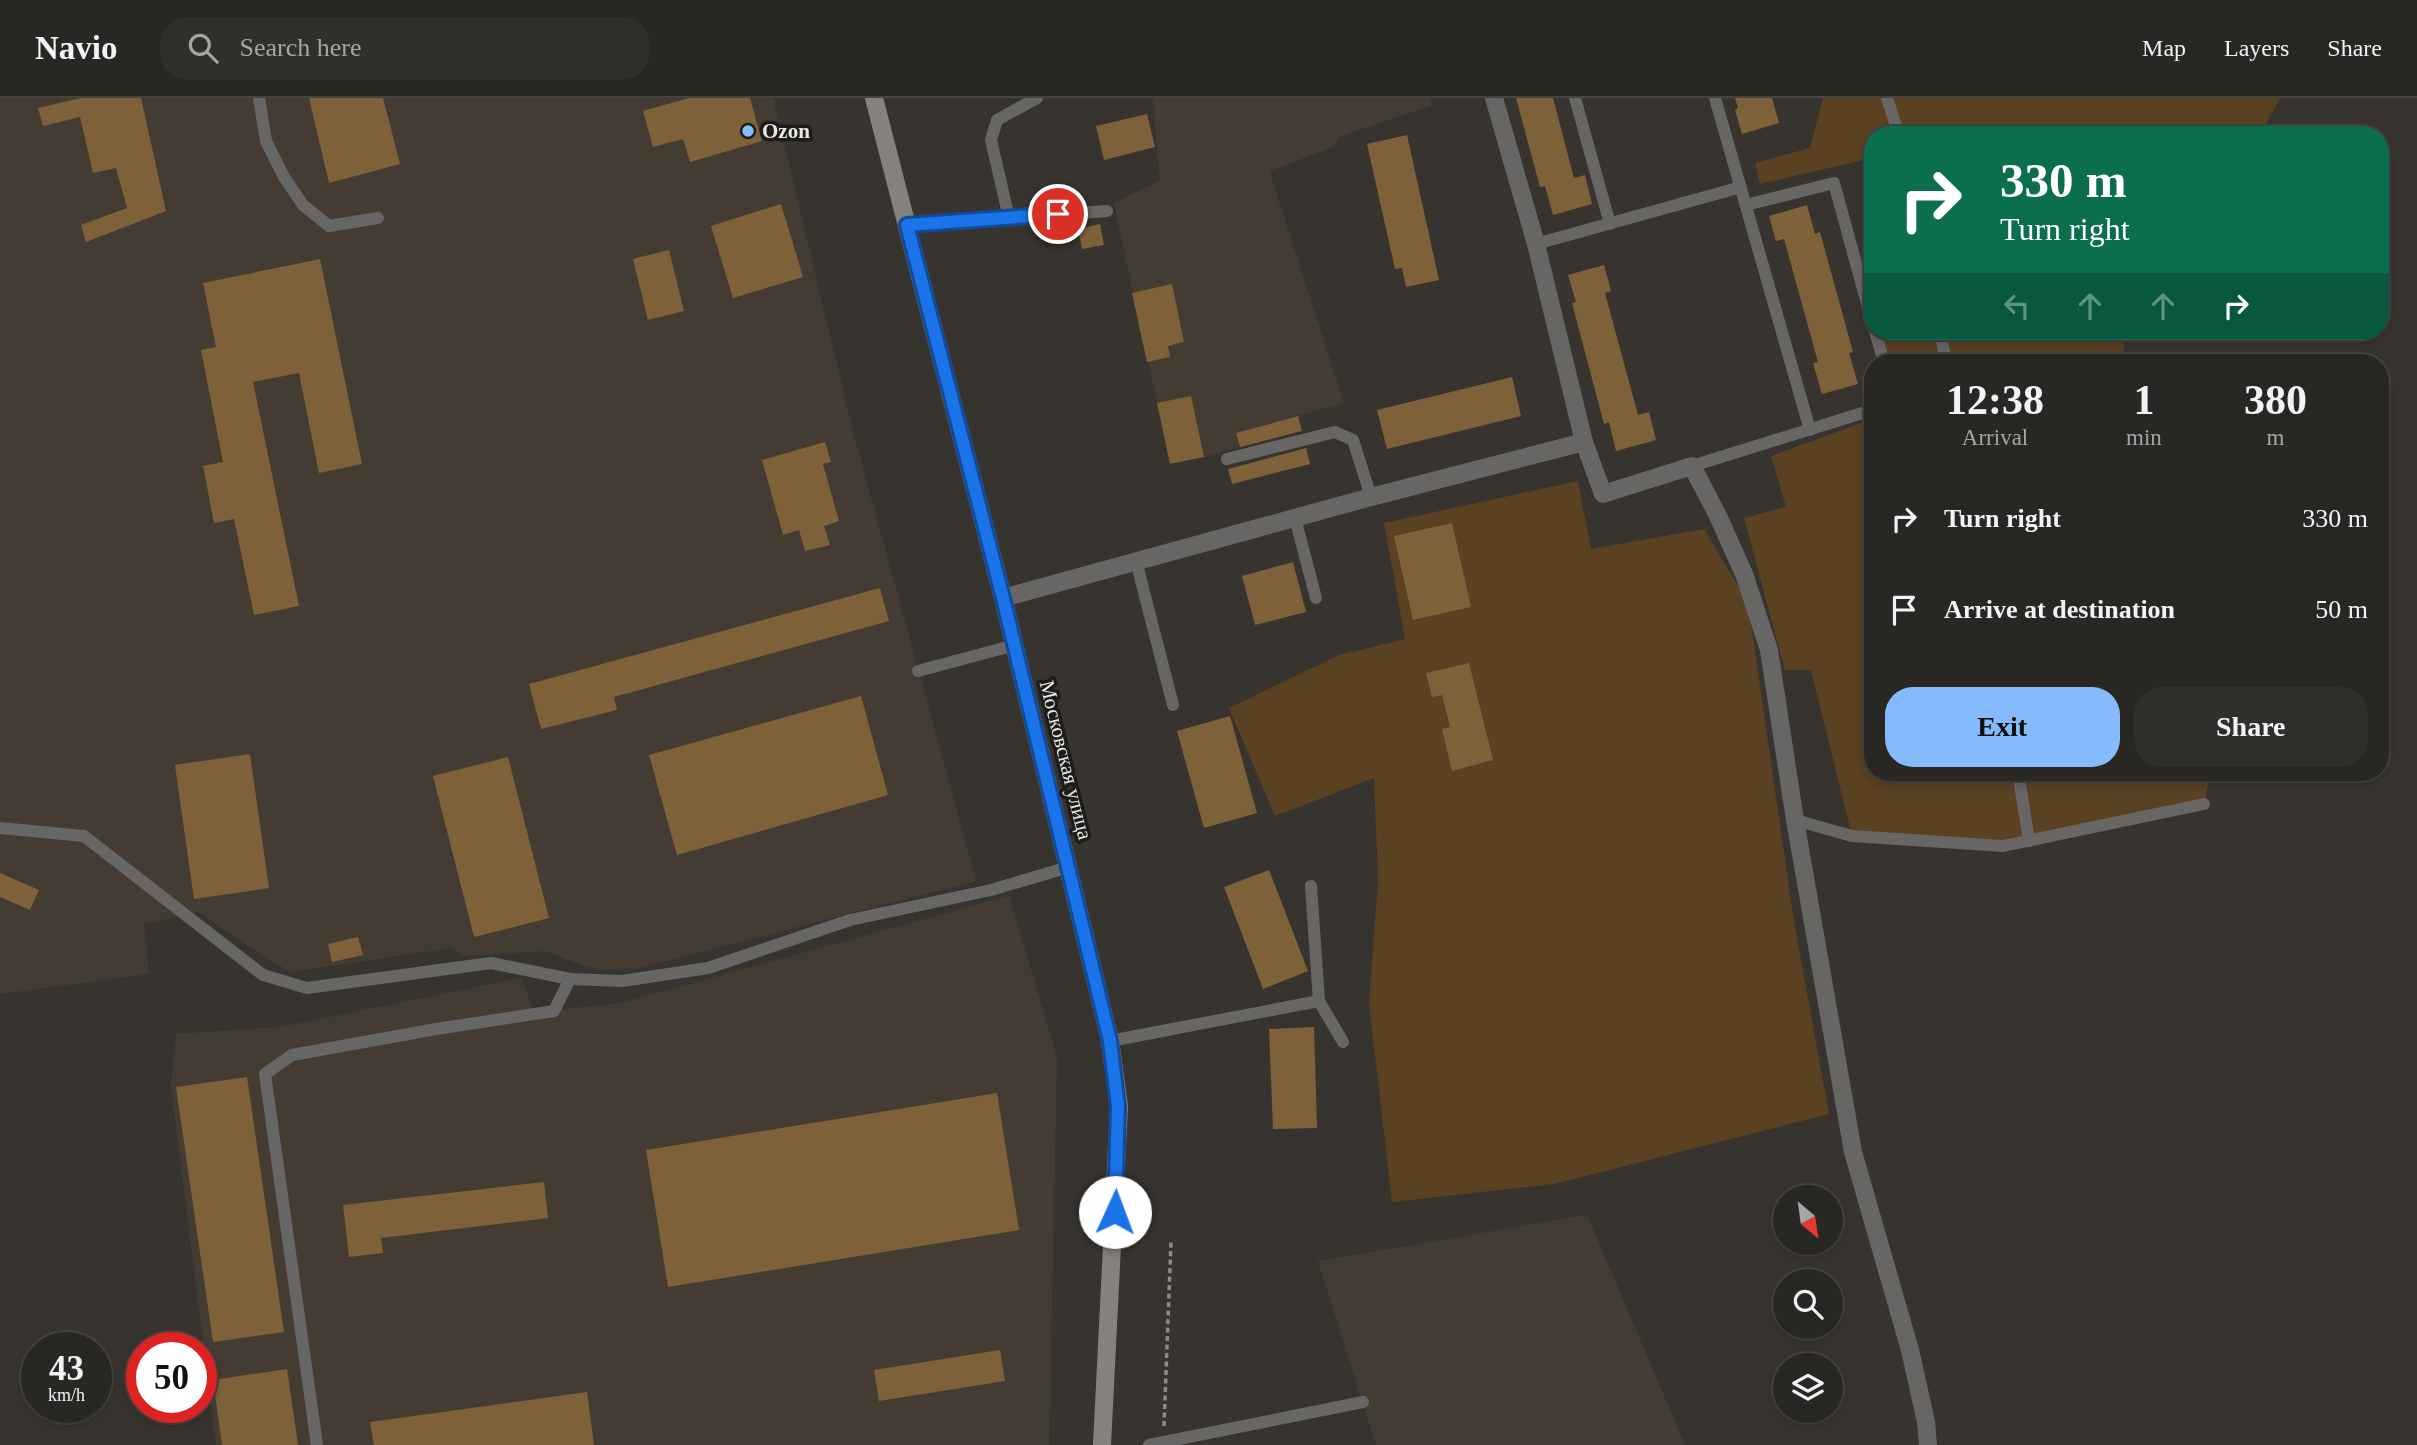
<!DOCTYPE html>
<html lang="en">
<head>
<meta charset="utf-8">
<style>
  :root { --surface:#292724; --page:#312f2c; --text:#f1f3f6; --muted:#a5a5a6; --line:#454441; --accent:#85bbfb }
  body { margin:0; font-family:"Times New Roman",serif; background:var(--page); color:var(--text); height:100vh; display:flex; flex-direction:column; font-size:26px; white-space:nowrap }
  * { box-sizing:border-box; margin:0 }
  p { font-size:23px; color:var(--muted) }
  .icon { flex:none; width:38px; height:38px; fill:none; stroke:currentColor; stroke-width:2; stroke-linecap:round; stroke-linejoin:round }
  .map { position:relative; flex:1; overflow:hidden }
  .panel { position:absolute; left:1864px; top:256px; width:525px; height:427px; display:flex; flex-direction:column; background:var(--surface); border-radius:28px; box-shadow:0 4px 10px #0003,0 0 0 2px var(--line) }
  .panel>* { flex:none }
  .top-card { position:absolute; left:1864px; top:28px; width:525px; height:214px; border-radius:28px; box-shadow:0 4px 10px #0003,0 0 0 2px var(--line); background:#0b6e4f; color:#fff; overflow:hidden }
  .needle { width:46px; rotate:151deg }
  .tools { position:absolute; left:1773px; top:1087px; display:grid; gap:14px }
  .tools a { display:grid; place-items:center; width:70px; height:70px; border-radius:50%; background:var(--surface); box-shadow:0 4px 10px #0003,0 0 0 2px var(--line); font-size:35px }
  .speed { position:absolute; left:21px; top:1234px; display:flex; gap:14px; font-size:35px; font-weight:700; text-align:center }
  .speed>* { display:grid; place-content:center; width:91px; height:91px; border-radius:50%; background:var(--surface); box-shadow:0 4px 10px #0003,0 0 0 2px var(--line); line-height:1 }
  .speed small { font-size:18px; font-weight:400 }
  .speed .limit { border:10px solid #d22; background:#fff; color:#111 }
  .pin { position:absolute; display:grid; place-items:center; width:60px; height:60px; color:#fff; margin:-30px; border:4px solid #fff; border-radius:50%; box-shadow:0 2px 7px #0007 }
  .me { position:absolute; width:77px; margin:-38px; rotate:2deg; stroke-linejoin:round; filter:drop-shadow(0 0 5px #0008) }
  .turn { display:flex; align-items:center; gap:24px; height:147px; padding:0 21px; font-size:32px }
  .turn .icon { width:91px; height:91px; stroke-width:2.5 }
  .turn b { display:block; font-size:49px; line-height:60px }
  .lanes { display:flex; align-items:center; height:66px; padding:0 21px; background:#0003; justify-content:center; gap:35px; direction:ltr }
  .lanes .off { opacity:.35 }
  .eta { display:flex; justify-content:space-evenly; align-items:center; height:119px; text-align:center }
  .eta b { font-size:42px; font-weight:700; line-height:49px }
  .primary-button { display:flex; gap:14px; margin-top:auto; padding:14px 21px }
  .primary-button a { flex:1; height:80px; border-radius:28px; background:var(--accent); color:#111; font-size:28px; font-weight:700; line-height:80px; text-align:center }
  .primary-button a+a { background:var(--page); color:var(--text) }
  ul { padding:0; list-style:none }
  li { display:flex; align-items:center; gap:21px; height:91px; padding:0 21px }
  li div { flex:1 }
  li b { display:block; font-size:26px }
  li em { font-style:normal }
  header { display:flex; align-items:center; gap:42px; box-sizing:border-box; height:98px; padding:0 35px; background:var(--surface); border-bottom:2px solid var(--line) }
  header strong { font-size:33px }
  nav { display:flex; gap:38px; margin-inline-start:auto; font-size:24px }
  .search { width:490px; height:63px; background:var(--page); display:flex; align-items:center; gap:18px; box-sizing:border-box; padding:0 24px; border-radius:28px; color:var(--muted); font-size:26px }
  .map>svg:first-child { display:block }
  .built { fill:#443c32 }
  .green { fill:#594122 }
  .building { fill:#7f6139 }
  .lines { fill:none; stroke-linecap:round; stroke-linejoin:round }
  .path { stroke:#8d8b87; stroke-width:3.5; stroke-dasharray:5 3.5; stroke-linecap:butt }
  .lane { stroke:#686664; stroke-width:12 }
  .street { stroke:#686664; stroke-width:18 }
  .secondary { stroke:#84817e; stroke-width:18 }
  .route-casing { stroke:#114b97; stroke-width:18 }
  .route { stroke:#1a73e8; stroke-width:12 }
  .poi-dot { fill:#85bbfb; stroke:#1d1c1a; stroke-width:2.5 }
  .labels { text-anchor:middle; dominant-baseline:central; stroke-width:7; stroke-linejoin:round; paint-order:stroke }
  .poi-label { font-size:21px; font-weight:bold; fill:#e9e7e4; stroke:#1d1c1a; text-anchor:start }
  .street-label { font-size:21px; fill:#e9e7e4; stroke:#1d1c1a }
</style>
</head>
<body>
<header>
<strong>Navio</strong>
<div class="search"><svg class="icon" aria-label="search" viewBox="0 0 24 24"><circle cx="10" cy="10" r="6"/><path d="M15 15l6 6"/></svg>Search here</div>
<nav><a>Map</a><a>Layers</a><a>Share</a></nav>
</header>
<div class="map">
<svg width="2417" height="1347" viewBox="0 0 2417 1347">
  <rect width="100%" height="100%" fill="#373430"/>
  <!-- built -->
  <g class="built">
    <path d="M 0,0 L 773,0 L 853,334 L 976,783 L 639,870 L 602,872 L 587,869 L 546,853 L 465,858 L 451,850 L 291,874 L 261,857 L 199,814 L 144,826 L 149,876 L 0,896 Z"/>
    <path d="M 1153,0 L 1430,0 L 1432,7 L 1341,38 L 1333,49 L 1269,73 L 1344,305 L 1236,335 L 1240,349 L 1204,359 L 1157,305 L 1114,105 L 1160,83 Z"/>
    <path d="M 1009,798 L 1057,959 L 1049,1347 L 216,1347 L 171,990 L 176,936 L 280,929 L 521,880 L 534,914 L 621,905 Z"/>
    <path d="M 1587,1117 L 1685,1347 L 1376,1347 L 1318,1163 Z"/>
  </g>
  <!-- green -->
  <g class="green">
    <path d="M 1823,0 L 2280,0 L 2260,37 L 1872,37 L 1872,76 L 1868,61 L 1760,86 L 1755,65 L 1810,50 Z"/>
    <path d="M 1880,233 L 2125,233 L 2123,264 L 1890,264 Z"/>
    <path d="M 1872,321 L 1872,674 L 2211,674 L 2204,706 L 2003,748 L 1852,738 L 1811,572 L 1785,572 L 1744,420 L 1786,409 L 1771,358 Z"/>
    <path d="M 1578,383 L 1591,451 L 1704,431 L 1748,504 L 1793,818 L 1829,1016 L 1554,1086 L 1392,1104 L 1369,905 L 1378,784 L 1374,680 L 1275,718 L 1229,610 L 1339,557 L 1405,541 L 1384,425 Z"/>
  </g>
  <!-- building -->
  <g class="building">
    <path d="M 81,0 L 141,0 L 166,113 L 86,144 L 81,127 L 127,110 L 116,70 L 93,75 L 80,19 L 43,28 L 38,10 Z"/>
    <path d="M 309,0 L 383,0 L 400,66 L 329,85 Z"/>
    <path d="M 689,0 L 750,0 L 762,43 L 690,64 L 683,41 L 653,49 L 643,13 Z"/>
    <path d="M 1516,0 L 1553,0 L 1574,80 L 1585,77 L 1592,106 L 1553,117 L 1545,88 L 1540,89 Z"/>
    <path d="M 1735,0 L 1772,0 L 1779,25 L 1742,36 L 1735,12 L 1738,10 Z"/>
    <path d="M 1147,16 L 1155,49 L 1104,62 L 1096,28 Z"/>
    <path d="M 1407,37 L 1439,182 L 1406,189 L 1402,170 L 1395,171 L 1367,46 Z"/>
    <path d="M 781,106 L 803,179 L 733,200 L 711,128 Z"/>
    <path d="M 1807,107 L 1815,136 L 1820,134 L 1853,254 L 1849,255 L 1858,286 L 1822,296 L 1813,265 L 1818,264 L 1784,141 L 1776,143 L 1769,118 Z"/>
    <path d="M 1100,126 L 1104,147 L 1082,151 L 1078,131 Z"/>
    <path d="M 669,152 L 684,213 L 648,222 L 633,161 Z"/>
    <path d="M 320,161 L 362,366 L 319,375 L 299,275 L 253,284 L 299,508 L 254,517 L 234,421 L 214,425 L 203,368 L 223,364 L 201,252 L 216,249 L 203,185 Z"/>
    <path d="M 1604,167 L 1611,193 L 1605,195 L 1638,317 L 1649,314 L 1656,342 L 1616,353 L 1609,324 L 1604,326 L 1572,205 L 1576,204 L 1568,177 Z"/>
    <path d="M 1172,186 L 1184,244 L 1168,248 L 1170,259 L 1147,264 L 1132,195 Z"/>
    <path d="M 1512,279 L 1521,318 L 1387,351 L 1377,312 Z"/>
    <path d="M 1191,298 L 1204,359 L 1170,366 L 1157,305 Z"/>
    <path d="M 1298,318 L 1302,333 L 1240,349 L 1236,335 Z"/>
    <path d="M 825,344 L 831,364 L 823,366 L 839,423 L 824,428 L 830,447 L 805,453 L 799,432 L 783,437 L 762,362 Z"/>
    <path d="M 1306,350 L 1310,366 L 1232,386 L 1228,371 Z"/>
    <path d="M 1452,425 L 1471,509 L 1413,522 L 1394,438 Z"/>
    <path d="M 1293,464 L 1306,514 L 1255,527 L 1242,478 Z"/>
    <path d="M 880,490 L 889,523 L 614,599 L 617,612 L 541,631 L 529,586 Z"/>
    <path d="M 1469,565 L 1493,662 L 1452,673 L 1442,631 L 1450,629 L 1442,597 L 1432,599 L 1426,575 Z"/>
    <path d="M 861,598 L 888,697 L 677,757 L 649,657 Z"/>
    <path d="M 1230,618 L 1257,715 L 1204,730 L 1177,633 Z"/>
    <path d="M 250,656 L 269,790 L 194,801 L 175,667 Z"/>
    <path d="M 508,659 L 549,820 L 474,839 L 433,678 Z"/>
    <path d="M 1269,772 L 1308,873 L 1263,891 L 1224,789 Z"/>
    <path d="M 0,775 L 39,792 L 30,812 L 0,799 Z"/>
    <path d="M 358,839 L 363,857 L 332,864 L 328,846 Z"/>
    <path d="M 1314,929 L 1317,1030 L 1273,1031 L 1269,931 Z"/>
    <path d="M 247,979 L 284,1234 L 213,1244 L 176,989 Z"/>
    <path d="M 997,995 L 1019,1132 L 668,1189 L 646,1052 Z"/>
    <path d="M 544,1084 L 548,1120 L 381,1140 L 383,1155 L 349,1159 L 343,1107 Z"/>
    <path d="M 1000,1252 L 1005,1283 L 879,1303 L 874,1272 Z"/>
    <path d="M 287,1271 L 298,1347 L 222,1347 L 213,1282 Z"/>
    <path d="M 587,1294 L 594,1347 L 374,1347 L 370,1324 Z"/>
  </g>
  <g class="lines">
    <!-- path -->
    <path class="path" d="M 1164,1328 L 1171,1144"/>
    <!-- lane -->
    <g class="lane">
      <path d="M 259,0 L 266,43 L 284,79 L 303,107 L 329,128 L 378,120"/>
      <path d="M 1575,0 L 1610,126"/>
      <path d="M 1715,0 L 1810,332"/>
      <path d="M 1887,0 L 1899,37"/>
      <path d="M 1746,107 L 1834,85 L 1872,224"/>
      <path d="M 1009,120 L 991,42 L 997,22 L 1037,0"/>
      <path d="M 907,127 L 1107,113"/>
      <path d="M 1536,146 L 1741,89"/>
      <path d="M 1875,233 L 1884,264"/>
      <path d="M 1940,233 L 1946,264"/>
      <path d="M 1227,361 L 1335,334 L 1353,342 L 1371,399"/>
      <path d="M 1692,368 L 1872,312"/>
      <path d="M 1295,420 L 1316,500"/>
      <path d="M 1136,463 L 1173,607"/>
      <path d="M 918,573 L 1015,547"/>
      <path d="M 2018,674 L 2029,743"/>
      <path d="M 1795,722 L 1852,738 L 2003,748 L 2204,706"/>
      <path d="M 0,730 L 84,738 L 263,877 L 307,890 L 491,865 L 570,881"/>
      <path d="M 1311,788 L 1319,903"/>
      <path d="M 1110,943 L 1319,903 L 1343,944"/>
      <path d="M 317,1347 L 265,976 L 292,957 L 436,931 L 554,913 L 570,881 L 622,883 L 708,870 L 850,822 L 991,792 L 1069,769"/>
      <path d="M 1149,1347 L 1363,1304"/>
    </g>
    <!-- street -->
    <g class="street">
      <path d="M 1494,0 L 1536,146 L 1584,344 L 1603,396 L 1692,368 L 1718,418 L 1744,476 L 1769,552 L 1795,722 L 1853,1054 L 1910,1252 L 1926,1324 L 1928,1347"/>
      <path d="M 1003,500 L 1371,399 L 1584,344"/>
    </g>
    <!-- secondary -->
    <path class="secondary" d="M 874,0 L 1003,500 L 1110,943 L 1119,1008 L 1102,1347"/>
  </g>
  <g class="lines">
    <defs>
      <path id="route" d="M 1058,116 L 907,127 L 1003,500 L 1110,943 L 1118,1008 L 1115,1114"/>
    </defs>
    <!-- route casing -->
    <use href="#route" class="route-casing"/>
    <!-- route -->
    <use href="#route" class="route"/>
  </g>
  <!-- markers -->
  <circle class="poi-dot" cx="748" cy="33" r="7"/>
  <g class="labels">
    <!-- poi labels -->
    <g class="poi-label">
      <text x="762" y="33">Ozon</text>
    </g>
    <!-- street labels -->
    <g class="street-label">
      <text transform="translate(1066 662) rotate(76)">Московская улица</text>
    </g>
  </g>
</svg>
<div class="tools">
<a><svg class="needle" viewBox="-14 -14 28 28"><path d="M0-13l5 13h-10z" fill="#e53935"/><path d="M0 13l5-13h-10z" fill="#a5a5a6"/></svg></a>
<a><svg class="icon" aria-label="search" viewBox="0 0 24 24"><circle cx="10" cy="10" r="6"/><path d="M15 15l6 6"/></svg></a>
<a><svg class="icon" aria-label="layers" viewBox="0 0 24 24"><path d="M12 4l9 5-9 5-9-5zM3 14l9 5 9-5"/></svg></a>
</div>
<div class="speed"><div>43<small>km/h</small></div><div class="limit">50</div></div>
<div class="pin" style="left:1058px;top:116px;background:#d93025"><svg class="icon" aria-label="arrive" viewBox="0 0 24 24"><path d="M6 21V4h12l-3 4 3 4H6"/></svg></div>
<svg class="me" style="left:1115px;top:1114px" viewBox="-20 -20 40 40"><circle r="19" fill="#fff"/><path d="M0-13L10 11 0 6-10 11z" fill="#1a73e8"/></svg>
<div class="top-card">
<div class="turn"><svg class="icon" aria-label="right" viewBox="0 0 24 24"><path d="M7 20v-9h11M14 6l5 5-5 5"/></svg><div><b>330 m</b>Turn right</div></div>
<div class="lanes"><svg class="icon off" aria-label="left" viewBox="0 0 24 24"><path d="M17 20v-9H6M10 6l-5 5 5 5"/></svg><svg class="icon off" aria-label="ahead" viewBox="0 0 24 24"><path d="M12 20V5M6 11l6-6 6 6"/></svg><svg class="icon off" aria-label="ahead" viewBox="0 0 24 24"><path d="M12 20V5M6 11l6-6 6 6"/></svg><svg class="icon" aria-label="right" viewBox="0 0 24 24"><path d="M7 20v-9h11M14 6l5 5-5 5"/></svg></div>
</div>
<section class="panel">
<div class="eta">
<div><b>12:38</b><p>Arrival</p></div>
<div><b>1</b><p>min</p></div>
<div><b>380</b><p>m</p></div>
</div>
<ul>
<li><svg class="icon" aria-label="right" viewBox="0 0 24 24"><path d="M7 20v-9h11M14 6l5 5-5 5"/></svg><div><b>Turn right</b></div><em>330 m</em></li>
<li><svg class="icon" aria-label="arrive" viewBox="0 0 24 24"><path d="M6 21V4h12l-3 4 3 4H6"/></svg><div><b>Arrive at destination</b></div><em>50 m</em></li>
</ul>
<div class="primary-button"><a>Exit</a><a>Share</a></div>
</section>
</div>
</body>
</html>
